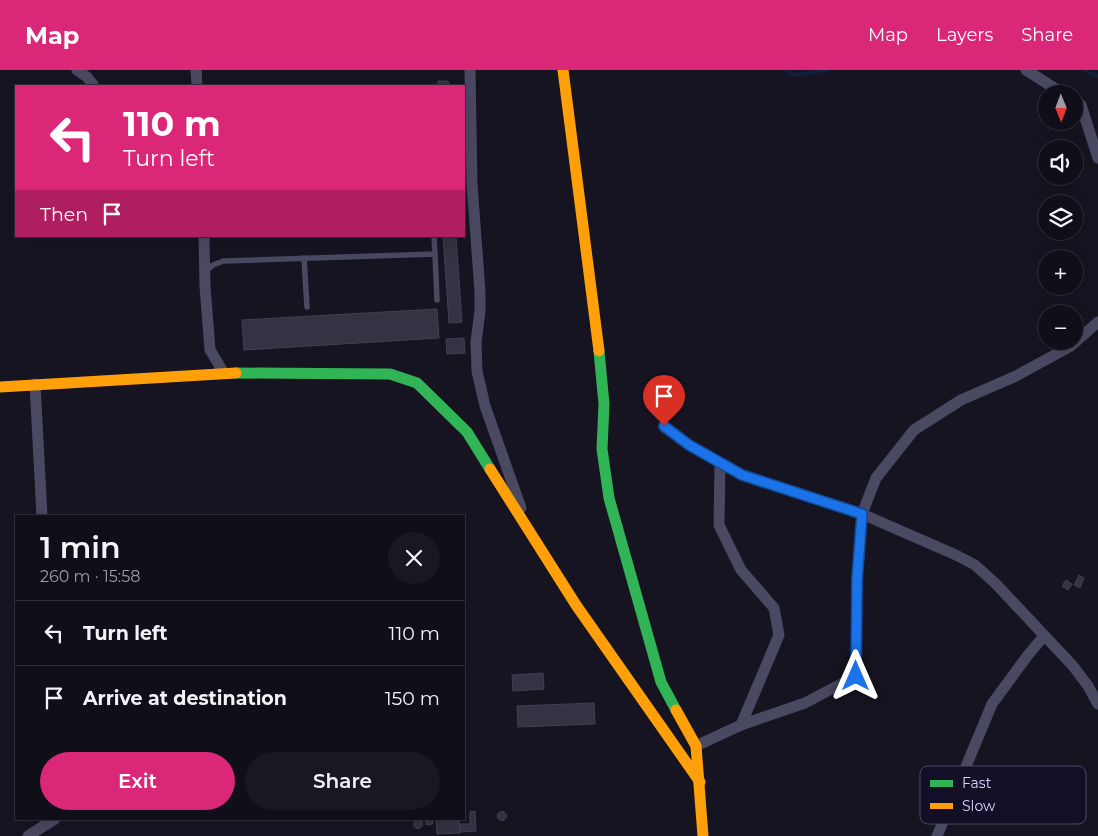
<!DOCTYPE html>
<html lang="en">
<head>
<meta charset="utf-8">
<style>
  :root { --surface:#100f19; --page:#191822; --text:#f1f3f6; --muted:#9c9ca2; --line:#302f38; --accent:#db2777 }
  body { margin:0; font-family:Montserrat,sans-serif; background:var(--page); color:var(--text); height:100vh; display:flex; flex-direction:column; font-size:19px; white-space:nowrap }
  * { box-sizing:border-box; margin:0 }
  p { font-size:16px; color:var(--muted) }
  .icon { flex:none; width:28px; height:28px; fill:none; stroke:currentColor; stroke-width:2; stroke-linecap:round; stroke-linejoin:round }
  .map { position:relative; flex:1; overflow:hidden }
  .panel { position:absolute; left:15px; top:445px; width:450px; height:305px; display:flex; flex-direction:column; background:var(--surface); border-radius:0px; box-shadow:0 5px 20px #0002,0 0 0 1px var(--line) }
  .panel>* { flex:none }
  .banner { position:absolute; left:15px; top:15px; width:450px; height:152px; border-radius:0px; box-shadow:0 5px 20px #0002,0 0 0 1px var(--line); background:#db2777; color:#fff; overflow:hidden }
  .needle { width:32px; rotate:179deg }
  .tools { position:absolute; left:1038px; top:15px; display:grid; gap:10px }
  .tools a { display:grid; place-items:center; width:45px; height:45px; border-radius:50%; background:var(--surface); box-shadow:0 5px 20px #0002,0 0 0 1px var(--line); font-size:25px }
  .pin { position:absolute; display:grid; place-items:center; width:42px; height:42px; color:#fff; margin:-51px -21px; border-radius:50% 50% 50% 0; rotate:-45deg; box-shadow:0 0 5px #0007 }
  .pin .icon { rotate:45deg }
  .me { position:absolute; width:55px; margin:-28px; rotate:0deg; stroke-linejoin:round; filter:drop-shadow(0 0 4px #0008) }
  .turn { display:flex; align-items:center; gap:18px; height:105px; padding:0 25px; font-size:22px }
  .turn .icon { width:65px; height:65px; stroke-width:2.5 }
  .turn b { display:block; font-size:35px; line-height:42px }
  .then { display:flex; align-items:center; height:48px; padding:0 25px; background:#0003; gap:10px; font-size:19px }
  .round { display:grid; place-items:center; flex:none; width:52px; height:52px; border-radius:26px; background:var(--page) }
  .headline { display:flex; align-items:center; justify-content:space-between; height:85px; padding:0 25px }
  h1 { font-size:30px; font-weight:600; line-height:38px }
  .button { display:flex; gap:10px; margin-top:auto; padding:10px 25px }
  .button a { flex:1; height:58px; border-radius:30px; background:var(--accent); color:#fff; font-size:20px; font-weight:600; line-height:58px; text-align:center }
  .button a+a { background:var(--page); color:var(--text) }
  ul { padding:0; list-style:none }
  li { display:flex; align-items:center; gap:15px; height:65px; padding:0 25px; border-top:1px solid var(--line) }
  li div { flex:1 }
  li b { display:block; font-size:19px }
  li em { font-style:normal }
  header { display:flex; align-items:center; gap:30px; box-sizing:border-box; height:70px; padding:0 25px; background:var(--accent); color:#fff }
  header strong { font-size:24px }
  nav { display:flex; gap:28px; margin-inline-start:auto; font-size:18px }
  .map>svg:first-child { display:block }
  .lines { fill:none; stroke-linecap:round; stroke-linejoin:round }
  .stream { stroke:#0d2144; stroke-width:3 }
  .building { fill:#343243; stroke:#433f54 }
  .lane { stroke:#4a4962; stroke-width:5.5 }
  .street { stroke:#4a4962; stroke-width:11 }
  .fast { stroke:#30b455; stroke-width:11 }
  .slow { stroke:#ff9f0a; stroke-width:11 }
  .route-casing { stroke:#114b97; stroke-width:12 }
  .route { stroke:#1a73e8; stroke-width:9 }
  .key { fill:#130f26; stroke:#4e4a67; stroke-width:1 }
  .key-label { font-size:14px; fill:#d9d4ff }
</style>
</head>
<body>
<header>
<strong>Map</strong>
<nav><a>Map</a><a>Layers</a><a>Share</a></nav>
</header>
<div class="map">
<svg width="1098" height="766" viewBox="0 0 1098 766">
  <rect width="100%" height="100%" fill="#161421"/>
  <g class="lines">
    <!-- stream -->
    <g class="stream">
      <path d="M 785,0 L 794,5 L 828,0"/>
      <path d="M 1084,0 L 1098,6"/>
    </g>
  </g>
  <!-- building -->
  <g class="building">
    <path d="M 438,11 L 448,11 L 449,16 L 438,16 Z"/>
    <path d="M 443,166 L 456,166 L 462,252 L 449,253 Z"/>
    <path d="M 437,239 L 439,268 L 244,280 L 242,250 Z"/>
    <path d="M 464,268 L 465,283 L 447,284 L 446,269 Z"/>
    <path d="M 1079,505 L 1084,508 L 1080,518 L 1074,515 Z"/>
    <path d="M 1066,510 L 1072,514 L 1068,520 L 1062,516 Z"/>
    <path d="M 543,603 L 544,619 L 513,621 L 512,605 Z"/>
    <path d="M 594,633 L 595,654 L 518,657 L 517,636 Z"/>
    <path d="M 475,741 L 476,761 L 460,762 L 460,754 L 470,754 L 470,742 Z"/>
    <circle cx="502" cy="746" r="4.5"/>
    <path d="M 426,749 L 432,749 L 433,754 L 426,755 Z"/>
    <path d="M 436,749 L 459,749 L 460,763 L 437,764 Z"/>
    <circle cx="418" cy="754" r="4.5"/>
  </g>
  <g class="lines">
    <!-- lane -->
    <g class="lane">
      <path d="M 434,166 L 435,184"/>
      <path d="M 304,188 L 307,237"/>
      <path d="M 205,202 L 213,195 L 223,191 L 435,184 L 437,230"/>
    </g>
    <!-- street -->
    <g class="street">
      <path d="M 77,0 L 87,7 L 94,16"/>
      <path d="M 196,0 L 197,16"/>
      <path d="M 470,0 L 472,114 L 480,222 L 480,241 L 476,272 L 477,301 L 485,336 L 521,438"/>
      <path d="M 1026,0 L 1064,24"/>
      <path d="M 1074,30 L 1081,35 L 1098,88"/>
      <path d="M 204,166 L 205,216 L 210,280 L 224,303"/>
      <path d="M 35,314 L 42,446"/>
      <path d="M 664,357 L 689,375 L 742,405 L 862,444 L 956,485 L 975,495 L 996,514 L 1073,596 L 1088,616 L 1098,634"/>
      <path d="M 720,393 L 719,455 L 741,500 L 774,538 L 779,565 L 741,655"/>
      <path d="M 696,676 L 741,655 L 805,633 L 856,606 L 857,510 L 862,444 L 876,408 L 914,360 L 961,330 L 1016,306 L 1071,276 L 1098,252"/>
      <path d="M 28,766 L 55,749"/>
      <path d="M 937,766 L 992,634 L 1028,585 L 1044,566"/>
    </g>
    <!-- fast -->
    <g class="fast">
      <path d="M 599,281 L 604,334 L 602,379 L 609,428 L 661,612 L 676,640"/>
      <path d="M 236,303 L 390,304 L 417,313 L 467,362 L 490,399"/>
    </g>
    <!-- slow -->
    <g class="slow">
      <path d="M 563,0 L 599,281"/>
      <path d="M 0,317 L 236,303"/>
      <path d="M 490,399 L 576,535 L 700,712"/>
      <path d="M 676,640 L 696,676 L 703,766"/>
    </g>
  </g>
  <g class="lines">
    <defs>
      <path id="route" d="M 664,356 L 689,375 L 742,405 L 862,444 L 857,510 L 856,606"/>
    </defs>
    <!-- route casing -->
    <use href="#route" class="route-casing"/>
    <!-- route -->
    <use href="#route" class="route"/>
  </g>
  <!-- legend -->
  <rect x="920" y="696" width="166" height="58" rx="8" class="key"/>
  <rect x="930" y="710" width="23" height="7" fill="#30b455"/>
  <rect x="930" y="733" width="23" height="6" fill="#ff9f0a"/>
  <g class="key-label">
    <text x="962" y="718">Fast</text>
    <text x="962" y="741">Slow</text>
  </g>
</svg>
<div class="tools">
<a><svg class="needle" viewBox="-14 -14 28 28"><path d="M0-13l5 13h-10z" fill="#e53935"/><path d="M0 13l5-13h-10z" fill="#9c9ca2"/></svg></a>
<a><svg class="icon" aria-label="sound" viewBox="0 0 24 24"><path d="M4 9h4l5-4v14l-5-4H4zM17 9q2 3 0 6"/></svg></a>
<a><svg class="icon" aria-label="layers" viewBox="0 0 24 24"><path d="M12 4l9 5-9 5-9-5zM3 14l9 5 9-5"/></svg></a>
<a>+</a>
<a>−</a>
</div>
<div class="pin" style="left:664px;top:356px;background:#d93025"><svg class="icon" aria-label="arrive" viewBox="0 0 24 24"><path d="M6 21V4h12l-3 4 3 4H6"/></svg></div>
<svg class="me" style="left:856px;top:606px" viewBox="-20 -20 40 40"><path d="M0-17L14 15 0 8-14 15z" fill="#1a73e8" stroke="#fff" stroke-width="4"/></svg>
<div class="banner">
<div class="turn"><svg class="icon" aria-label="left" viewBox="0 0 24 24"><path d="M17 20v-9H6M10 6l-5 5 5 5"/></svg><div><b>110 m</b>Turn left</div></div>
<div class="then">Then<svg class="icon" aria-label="arrive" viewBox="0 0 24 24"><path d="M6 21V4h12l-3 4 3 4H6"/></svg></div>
</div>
<section class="panel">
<div class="headline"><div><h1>1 min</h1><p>260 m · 15:58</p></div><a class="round"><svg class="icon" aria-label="close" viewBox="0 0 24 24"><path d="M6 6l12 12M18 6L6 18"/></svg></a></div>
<ul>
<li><svg class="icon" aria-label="left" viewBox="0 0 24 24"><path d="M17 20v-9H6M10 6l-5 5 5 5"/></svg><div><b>Turn left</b></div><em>110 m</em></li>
<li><svg class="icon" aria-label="arrive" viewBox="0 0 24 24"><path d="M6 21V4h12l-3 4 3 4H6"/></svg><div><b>Arrive at destination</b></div><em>150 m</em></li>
</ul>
<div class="button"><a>Exit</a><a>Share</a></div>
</section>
</div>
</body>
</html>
